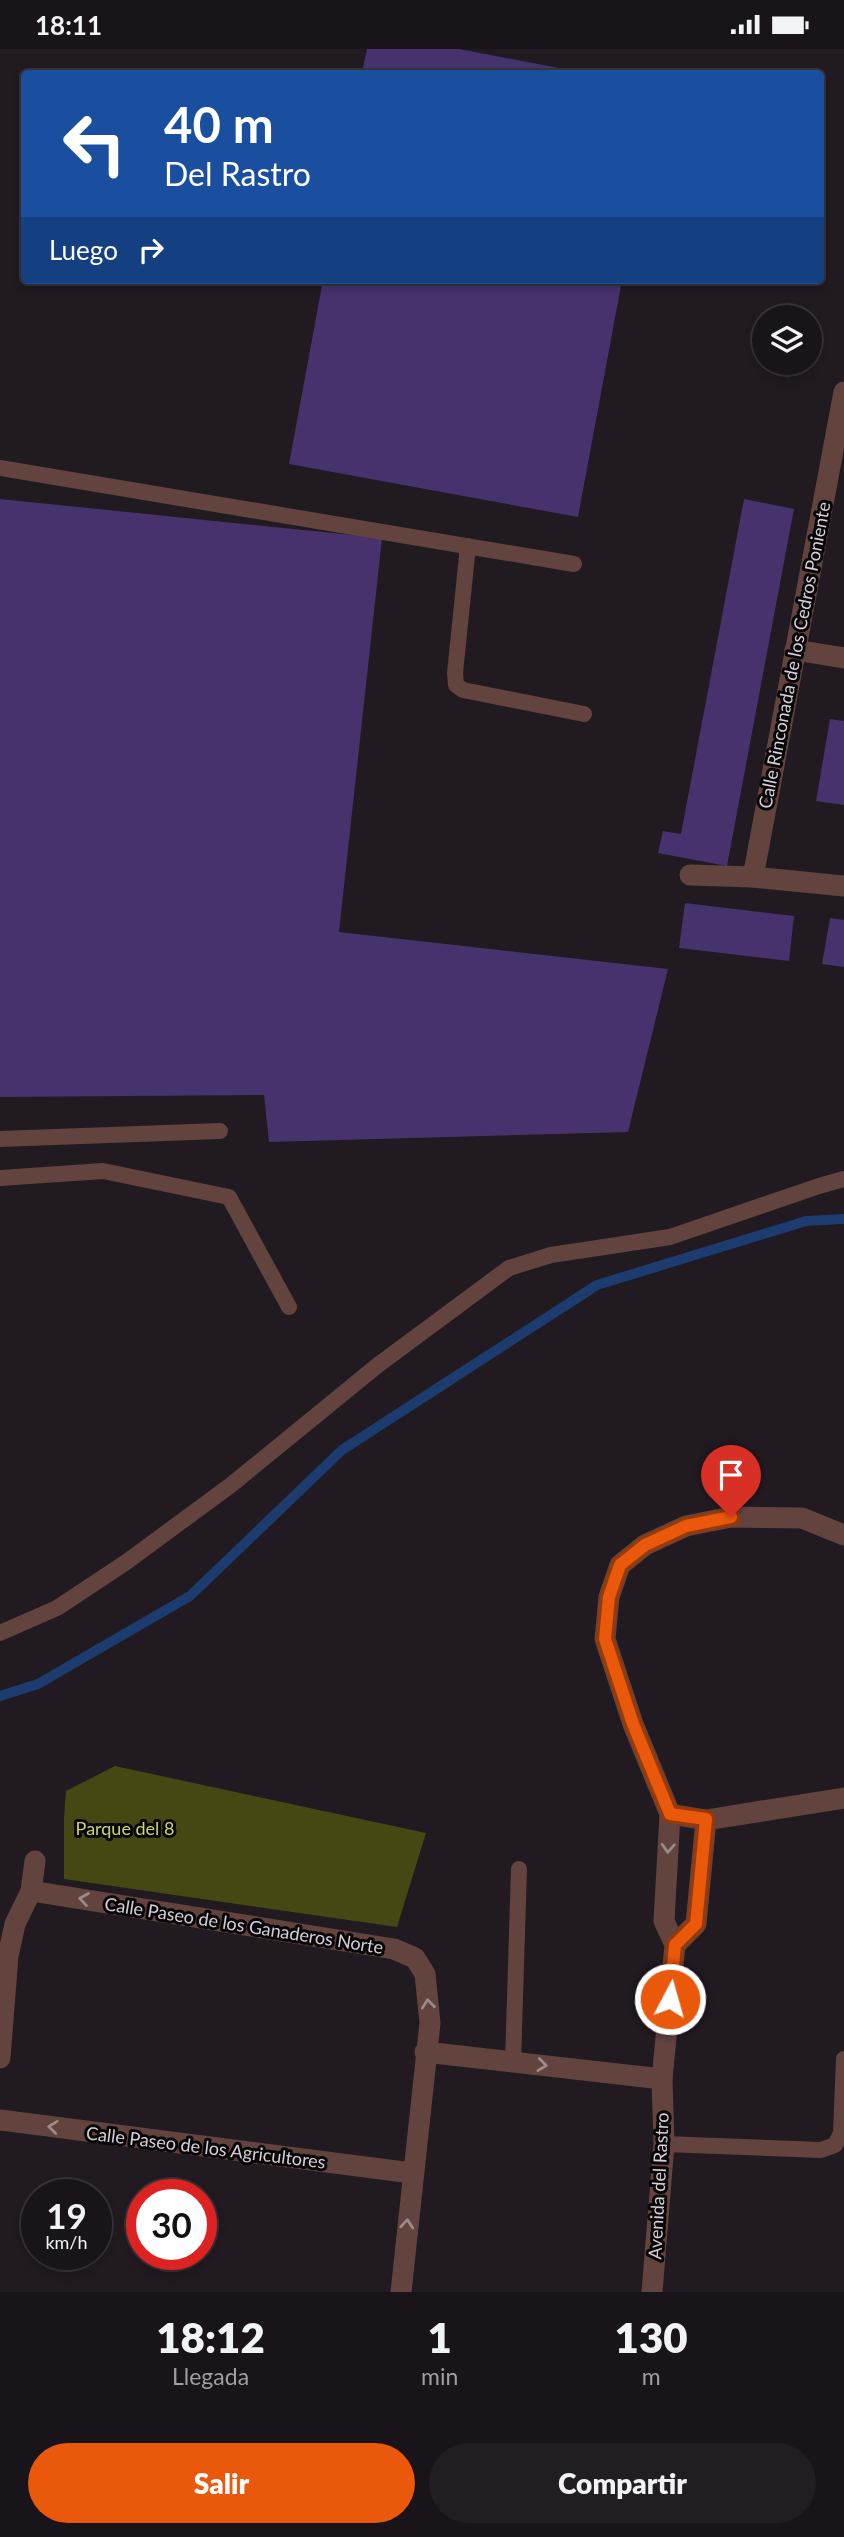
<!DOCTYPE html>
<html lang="es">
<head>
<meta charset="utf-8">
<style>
  :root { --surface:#191419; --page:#221d22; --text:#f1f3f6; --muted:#9f9ea2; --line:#373338; --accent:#ea580c }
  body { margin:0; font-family:Lato,sans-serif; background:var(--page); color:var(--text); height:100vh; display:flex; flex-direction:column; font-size:26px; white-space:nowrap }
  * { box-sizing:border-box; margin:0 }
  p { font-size:23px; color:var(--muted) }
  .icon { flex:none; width:38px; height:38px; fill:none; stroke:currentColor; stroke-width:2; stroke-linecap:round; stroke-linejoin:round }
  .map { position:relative; height:2243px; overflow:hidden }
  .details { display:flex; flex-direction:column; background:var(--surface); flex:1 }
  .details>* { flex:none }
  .top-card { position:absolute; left:21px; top:21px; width:803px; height:214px; border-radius:7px; box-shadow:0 4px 10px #0003,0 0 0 2px var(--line); background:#1a4fa0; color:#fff; overflow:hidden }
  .fabs { position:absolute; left:752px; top:256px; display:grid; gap:14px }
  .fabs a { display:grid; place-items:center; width:70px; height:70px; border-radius:50%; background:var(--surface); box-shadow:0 4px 10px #0003,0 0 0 2px var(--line); font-size:35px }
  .speed { position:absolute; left:21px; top:2130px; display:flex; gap:14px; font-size:35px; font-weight:700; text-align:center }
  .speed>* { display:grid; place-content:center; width:91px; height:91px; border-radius:50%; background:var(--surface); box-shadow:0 4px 10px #0003,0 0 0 2px var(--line); line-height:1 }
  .speed small { font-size:18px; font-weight:400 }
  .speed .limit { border:10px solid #d22; background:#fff; color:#111 }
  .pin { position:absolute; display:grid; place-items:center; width:60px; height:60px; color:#fff; margin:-72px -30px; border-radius:50% 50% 50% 0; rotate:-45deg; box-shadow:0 0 7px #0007 }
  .pin .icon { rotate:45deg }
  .me { position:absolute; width:77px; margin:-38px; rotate:6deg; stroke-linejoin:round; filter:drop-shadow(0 0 5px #0008) }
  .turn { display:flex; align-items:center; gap:24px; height:147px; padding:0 28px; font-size:32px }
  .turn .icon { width:91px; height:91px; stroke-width:2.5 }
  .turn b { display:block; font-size:49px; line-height:60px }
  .then { display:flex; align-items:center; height:66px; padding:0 28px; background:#0003; gap:14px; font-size:26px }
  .eta { display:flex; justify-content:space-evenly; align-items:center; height:119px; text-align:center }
  .eta b { font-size:42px; font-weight:800; line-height:49px }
  .action { display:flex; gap:14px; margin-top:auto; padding:14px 28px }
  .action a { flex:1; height:80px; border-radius:42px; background:var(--accent); color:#fff; font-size:28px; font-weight:800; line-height:80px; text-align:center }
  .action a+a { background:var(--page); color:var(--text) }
  .status { display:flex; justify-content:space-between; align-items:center; height:49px; padding:0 35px; background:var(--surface); direction:ltr }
  .status svg { height:19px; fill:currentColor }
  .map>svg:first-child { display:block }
  .green { fill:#454812 }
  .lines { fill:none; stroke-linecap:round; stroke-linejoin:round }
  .stream { stroke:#1c3b6f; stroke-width:10 }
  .building { fill:#47326d }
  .service { stroke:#62433e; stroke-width:16 }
  .minor { stroke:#62433e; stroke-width:21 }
  .oneway { stroke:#9c8a8a }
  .route-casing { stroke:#983908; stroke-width:18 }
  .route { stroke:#ea580c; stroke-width:12 }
  .labels { text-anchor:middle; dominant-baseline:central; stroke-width:6; stroke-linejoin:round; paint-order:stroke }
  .street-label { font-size:18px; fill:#d5d0d5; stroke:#090609 }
  .park-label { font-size:18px; fill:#cbd46c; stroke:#090609 }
</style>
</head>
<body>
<div class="status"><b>18:11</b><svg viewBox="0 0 49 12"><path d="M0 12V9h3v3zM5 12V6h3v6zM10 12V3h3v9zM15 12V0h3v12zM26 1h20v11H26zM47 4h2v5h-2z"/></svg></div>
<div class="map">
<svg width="844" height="2243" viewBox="0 0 844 2243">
  <rect width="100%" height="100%" fill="#211a21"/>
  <!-- green -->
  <path class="green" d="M 115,1717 L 426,1784 L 397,1878 L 64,1830 L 64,1769 L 66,1742 Z"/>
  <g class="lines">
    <!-- stream -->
    <path class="stream" d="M 0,1647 L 38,1635 L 190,1547 L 342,1401 L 597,1236 L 806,1172 L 844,1170"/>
  </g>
  <!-- building -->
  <g class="building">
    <path d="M 367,0 L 459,0 L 585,24 L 362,24 Z"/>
    <path d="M 323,231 L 622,231 L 578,468 L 289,415 Z"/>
    <path d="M 0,450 L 382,489 L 339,883 L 668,920 L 628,1083 L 269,1093 L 264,1046 L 0,1048 Z"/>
    <path d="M 744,450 L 794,460 L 727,817 L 658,804 L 663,782 L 681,785 Z"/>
    <path d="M 830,670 L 844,672 L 844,756 L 816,752 Z"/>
    <path d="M 685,854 L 794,867 L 789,912 L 679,899 Z"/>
    <path d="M 830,869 L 844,871 L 844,918 L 822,915 Z"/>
  </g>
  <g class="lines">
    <!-- service -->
    <g class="service">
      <path d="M 0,419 L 574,515"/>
      <path d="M 468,497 L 455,624 L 456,636 L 463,641 L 584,665"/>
      <path d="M 0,1090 L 220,1082"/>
      <path d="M 0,1129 L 103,1122 L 229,1148 L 289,1258"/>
      <path d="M 0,1584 L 57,1559 L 125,1514 L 231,1436 L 378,1316 L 509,1219 L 551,1206 L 670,1188 L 819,1137 L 844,1130"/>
      <path d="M 513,2013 L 519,1820"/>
      <path d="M 664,2095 L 821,2101 L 835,2096 L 841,2084 L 844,2010"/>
    </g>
    <!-- minor -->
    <g class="minor">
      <path d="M 795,601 L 844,609"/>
      <path d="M 690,826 L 753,828 L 844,837"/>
      <path d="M 753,828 L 844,343"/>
      <path d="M 844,1486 L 802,1469 L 731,1468 L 686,1477 L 645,1496 L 620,1516 L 609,1548 L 605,1590 L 633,1675 L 670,1765 L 706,1771 L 844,1749"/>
      <path d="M 31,1842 L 394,1900 L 415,1909 L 425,1925 L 430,1974 L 401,2243"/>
      <path d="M 675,1896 L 696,1875 L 706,1771"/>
      <path d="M 425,2003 L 662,2030"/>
      <path d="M 0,2009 L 8,1907 L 15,1875 L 31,1842 L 35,1812"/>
      <path d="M 0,2071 L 412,2124"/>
      <path d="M 652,2243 L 664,2095 L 662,2030 L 675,1896 L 664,1872 L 670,1765"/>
    </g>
  </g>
  <!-- one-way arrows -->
  <defs><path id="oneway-chevron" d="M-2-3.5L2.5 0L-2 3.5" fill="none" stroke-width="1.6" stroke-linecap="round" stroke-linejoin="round" transform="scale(1.75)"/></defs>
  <g class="oneway">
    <use href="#oneway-chevron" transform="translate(668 1799) rotate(93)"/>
    <use href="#oneway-chevron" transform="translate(84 1850) rotate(-171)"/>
    <use href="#oneway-chevron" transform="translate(428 1955) rotate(-96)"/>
    <use href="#oneway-chevron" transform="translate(542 2016) rotate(7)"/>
    <use href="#oneway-chevron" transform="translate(53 2078) rotate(-173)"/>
    <use href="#oneway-chevron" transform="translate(407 2175) rotate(-85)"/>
  </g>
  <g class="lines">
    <defs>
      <path id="route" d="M 670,1950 L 675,1896 L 696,1875 L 706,1770 L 670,1765 L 633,1675 L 605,1590 L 609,1548 L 620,1516 L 645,1496 L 686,1477 L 731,1468"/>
    </defs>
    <!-- route casing -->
    <use href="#route" class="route-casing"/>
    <!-- route -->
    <use href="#route" class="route"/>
  </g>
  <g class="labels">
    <!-- street labels -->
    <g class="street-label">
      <text transform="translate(794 606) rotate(-79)">Calle Rinconada de los Cedros Poniente</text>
      <text transform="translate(244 1876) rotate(9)">Calle Paseo de los Ganaderos Norte</text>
      <text transform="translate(206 2098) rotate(7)">Calle Paseo de los Agricultores</text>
      <text transform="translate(658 2137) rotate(-87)">Avenida del Rastro</text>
    </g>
    <!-- park labels -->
    <g class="park-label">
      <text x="125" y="1779">Parque del 8</text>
    </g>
  </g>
</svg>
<div class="fabs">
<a><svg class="icon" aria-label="layers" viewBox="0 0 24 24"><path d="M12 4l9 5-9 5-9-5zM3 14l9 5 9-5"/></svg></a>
</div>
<div class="speed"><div>19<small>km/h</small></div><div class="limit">30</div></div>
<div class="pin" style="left:731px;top:1468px;background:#d93025"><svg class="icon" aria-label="arrive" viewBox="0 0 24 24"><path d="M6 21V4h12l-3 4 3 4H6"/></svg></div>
<svg class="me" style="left:670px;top:1950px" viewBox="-20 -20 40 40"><circle r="17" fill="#ea580c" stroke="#fff" stroke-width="3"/><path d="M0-11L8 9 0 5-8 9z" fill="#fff"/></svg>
<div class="top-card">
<div class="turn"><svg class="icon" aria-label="left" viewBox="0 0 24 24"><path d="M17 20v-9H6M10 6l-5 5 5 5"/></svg><div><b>40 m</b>Del Rastro</div></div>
<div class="then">Luego<svg class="icon" aria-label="right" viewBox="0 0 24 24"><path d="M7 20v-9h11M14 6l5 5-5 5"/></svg></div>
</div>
</div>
<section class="details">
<div class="eta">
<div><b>18:12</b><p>Llegada</p></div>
<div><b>1</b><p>min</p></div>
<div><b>130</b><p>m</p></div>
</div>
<div class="action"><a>Salir</a><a>Compartir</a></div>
</section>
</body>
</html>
